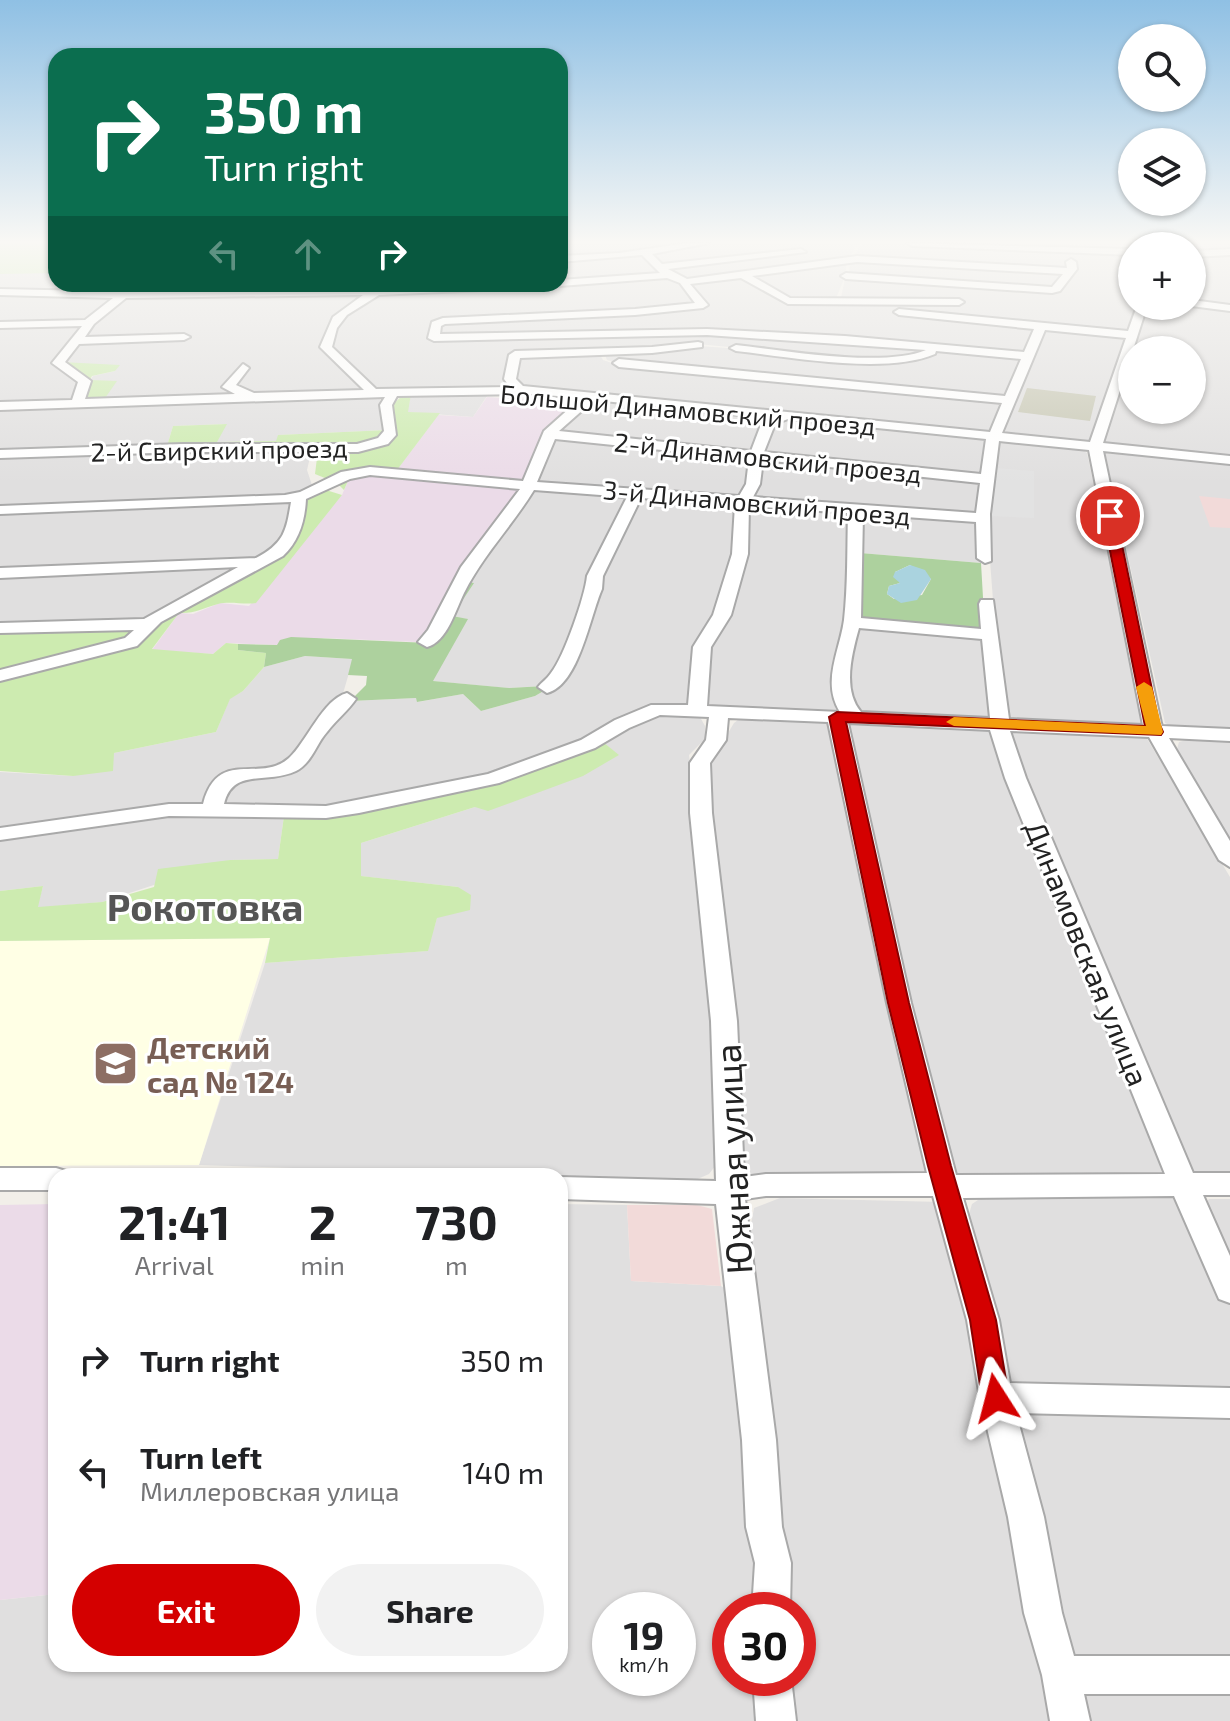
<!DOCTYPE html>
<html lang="en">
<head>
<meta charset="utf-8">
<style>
  :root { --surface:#fff; --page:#f2f2f2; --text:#202124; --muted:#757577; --accent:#d40000 }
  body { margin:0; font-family:"Exo 2",sans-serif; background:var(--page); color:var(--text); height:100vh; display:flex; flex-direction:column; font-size:30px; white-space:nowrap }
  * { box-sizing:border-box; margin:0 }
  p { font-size:26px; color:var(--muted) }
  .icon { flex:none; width:44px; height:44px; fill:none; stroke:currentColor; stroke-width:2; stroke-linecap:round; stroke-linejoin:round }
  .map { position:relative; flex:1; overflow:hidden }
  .drawer { position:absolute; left:48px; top:1168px; width:520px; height:504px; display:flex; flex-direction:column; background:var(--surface); border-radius:24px; box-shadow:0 2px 6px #0004 }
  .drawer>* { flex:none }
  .banner { position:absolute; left:48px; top:48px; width:520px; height:244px; border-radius:24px; box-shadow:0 2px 6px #0004; background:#0b6e4f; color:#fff; overflow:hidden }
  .fabs { position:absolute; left:1118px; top:24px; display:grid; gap:16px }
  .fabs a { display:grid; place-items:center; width:88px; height:88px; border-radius:50%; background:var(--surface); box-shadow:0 2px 6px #0004; font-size:40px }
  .speed { position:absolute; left:592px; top:1592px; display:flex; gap:16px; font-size:40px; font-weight:700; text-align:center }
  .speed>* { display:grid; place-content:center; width:104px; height:104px; border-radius:50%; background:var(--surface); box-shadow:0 2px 6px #0004; line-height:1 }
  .speed small { font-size:20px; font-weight:400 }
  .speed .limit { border:12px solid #d22; background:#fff; color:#111 }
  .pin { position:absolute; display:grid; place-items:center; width:68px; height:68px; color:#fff; margin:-34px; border:4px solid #fff; border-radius:50%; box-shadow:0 2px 8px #0007 }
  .me { position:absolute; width:88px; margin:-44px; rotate:351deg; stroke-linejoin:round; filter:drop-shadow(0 0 6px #0008) }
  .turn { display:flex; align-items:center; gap:28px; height:168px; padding:0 24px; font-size:36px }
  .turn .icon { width:104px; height:104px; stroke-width:2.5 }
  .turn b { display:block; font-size:56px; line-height:68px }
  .lanes { display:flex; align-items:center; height:76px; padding:0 24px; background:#0003; justify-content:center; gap:40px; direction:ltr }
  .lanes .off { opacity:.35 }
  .eta { display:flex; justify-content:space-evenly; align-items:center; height:136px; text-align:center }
  .eta b { font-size:48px; font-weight:700; line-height:56px }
  .cta { display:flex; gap:16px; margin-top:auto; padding:16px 24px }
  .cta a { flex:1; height:92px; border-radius:48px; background:var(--accent); color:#fff; font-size:32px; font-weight:700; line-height:92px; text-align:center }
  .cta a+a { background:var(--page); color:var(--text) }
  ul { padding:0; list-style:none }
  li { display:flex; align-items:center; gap:24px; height:112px; padding:0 24px }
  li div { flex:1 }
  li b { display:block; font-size:30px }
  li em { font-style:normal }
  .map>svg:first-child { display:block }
  .residential { fill:#e0dfdf; fill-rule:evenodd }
  .commercial { fill:#f2dad9 }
  .industrial { fill:#ebdbe8 }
  .education { fill:#ffffe5 }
  .construction { fill:#c7c7b4 }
  .grass { fill:#cdebb0 }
  .forest { fill:#add19e; fill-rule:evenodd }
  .parking { fill:#e2e2e2 }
  .water { fill:#aad3df }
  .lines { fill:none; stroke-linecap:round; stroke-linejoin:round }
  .minor-casing { stroke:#a9a9a9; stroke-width:4 }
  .minor { fill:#fff; fill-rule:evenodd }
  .route { fill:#d40000; stroke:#8a0000; stroke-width:2 }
  .slow { fill:#f59e0b }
  .labels { text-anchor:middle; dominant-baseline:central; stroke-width:6; stroke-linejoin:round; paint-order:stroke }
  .far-street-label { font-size:26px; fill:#222; stroke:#fff }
  .street-label { font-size:30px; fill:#222; stroke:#fff }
  .education-label { font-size:30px; font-weight:bold; fill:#785e54; stroke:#fff; text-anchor:start }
  .near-street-label { font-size:36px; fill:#222; stroke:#fff }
  .district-label { font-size:38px; font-weight:bold; fill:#555; stroke:#fff }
</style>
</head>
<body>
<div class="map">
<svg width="1230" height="1721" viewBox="0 0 1230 1721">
  <rect width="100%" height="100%" fill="#f2efe9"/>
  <!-- residential -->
  <g class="residential">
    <path d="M 560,243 L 676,243 L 560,259 Z"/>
    <path d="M 706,243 L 863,243 L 853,246 L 855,248 L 849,258 L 838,261 L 846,262 L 846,274 L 835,301 L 829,303 L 840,302 L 845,279 L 852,277 L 849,275 L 850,262 L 859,259 L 854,257 L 860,246 L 866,243 L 1070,243 L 1068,252 L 1132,255 L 1132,306 L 1138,306 L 1124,333 L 1037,325 L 1025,353 L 1021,354 L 845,338 L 723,332 L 665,332 L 816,338 L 931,349 L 923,357 L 914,360 L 929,358 L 936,350 L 946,349 L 1021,358 L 1007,397 L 1003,398 L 614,362 L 607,360 L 604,353 L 664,349 L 684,345 L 770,351 L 698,344 L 684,344 L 651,349 L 515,353 L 511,356 L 511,387 L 507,388 L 380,392 L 337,358 L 329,347 L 340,318 L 358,302 L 377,294 L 421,290 L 357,290 L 352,284 L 451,284 L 422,289 L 458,284 L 560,284 L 560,260 L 644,254 L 654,262 L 663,276 L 683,283 L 700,305 L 505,319 L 563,318 L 697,308 L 705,304 L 687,284 L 706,280 L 677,279 L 648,252 Z"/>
    <path d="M 1230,254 L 1230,307 L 1192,302 L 1192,256 Z"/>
    <path d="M 19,272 L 56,273 L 56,284 L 348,284 L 367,292 L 335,318 L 323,347 L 332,359 L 359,379 L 367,391 L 103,401 L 90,381 L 93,376 L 115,371 L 61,362 L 90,323 L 120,294 L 85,322 L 0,324 L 0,274 Z"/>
    <path d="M 1192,304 L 1230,309 L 1230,458 L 1102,444 L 1099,442 L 1147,306 ZM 1132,350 L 1192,350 L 1192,410 L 1132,410 Z"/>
    <path d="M 0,325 L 84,325 L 55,364 L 61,370 L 80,378 L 73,401 L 0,405 Z"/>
    <path d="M 1042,328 L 1125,337 L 1091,441 L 1083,443 L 999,434 Z"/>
    <path d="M 600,355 L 603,360 L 612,363 L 1004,401 L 992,433 L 515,384 L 515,357 Z"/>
    <path d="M 489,393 L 473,417 L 407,412 L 411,394 Z"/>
    <path d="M 379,396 L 387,430 L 279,435 L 277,441 L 216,442 L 226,424 L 173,426 L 167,446 L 0,453 L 0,407 Z"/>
    <path d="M 603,399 L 755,415 L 765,422 L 754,451 L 746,453 L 558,434 L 556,430 L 587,403 Z"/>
    <path d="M 787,419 L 987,439 L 981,476 L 761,454 L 770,425 Z"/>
    <path d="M 553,437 L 753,458 L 743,498 L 536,483 Z"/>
    <path d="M 999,441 L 1078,447 L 1087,453 L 1146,721 L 1142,724 L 1018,719 L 1008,717 L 1001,707 L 987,520 Z"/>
    <path d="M 116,450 L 309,451 L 311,453 L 307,470 L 312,485 L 294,496 L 0,508 L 0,455 Z"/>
    <path d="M 1111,451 L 1230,462 L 1230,731 L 1173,727 L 1165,723 L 1105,453 Z"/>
    <path d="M 760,459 L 981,481 L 978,515 L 751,499 Z"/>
    <path d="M 535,489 L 630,496 L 565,655 L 545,686 L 508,688 L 432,681 L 467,619 L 451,617 L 467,582 L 489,549 L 509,528 Z"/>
    <path d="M 638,496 L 728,502 L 738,506 L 736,553 L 691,706 L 671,706 L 586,742 L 490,776 L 326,810 L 221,807 L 226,783 L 281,772 L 350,701 L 416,698 L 418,702 L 463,694 L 481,711 L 535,696 L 547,689 Z"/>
    <path d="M 291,501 L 285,540 L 265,554 L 251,559 L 0,571 L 0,511 Z"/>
    <path d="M 749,505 L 852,512 L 844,714 L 702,709 L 705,647 Z"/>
    <path d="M 868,512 L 981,522 L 981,563 L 860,553 L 863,513 Z"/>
    <path d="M 235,566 L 242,568 L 142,621 L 0,625 L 0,575 Z"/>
    <path d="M 854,627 L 985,637 L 993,717 L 859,712 L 849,707 Z"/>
    <path d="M 305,656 L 353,659 L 342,697 L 285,767 L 241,771 L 208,803 L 199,806 L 0,830 L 0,772 L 73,776 L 114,753 L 216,732 L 230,698 L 243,691 L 264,667 Z"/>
    <path d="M 691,712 L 700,717 L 705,726 L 705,739 L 689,755 L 703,873 L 719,1161 L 709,1174 L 693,1181 L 199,1165 L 265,963 L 427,951 L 437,918 L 458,887 L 360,876 L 361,843 L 475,807 L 618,755 L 603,742 L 640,716 Z"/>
    <path d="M 742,717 L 832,721 L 930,1167 L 924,1175 L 756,1179 L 745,1174 L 740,1162 L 706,813 L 709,765 L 734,723 Z"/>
    <path d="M 846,722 L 993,727 L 1168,1175 L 964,1179 L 953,1174 L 945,1164 Z"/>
    <path d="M 1007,728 L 1146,737 L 1230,877 L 1230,1172 L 1192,1172 L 1034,804 Z"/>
    <path d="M 1193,738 L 1230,741 L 1230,843 L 1176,753 L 1179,742 Z"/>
    <path d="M 162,815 L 284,816 L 278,859 L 230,860 L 102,902 L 37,908 L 43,886 L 0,891 L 0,837 Z"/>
    <path d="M 1165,1195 L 1182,1201 L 1230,1302 L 1230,1395 L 1005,1387 L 971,1256 L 969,1214 L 972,1204 L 981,1198 Z"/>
    <path d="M 780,1198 L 942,1202 L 976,1324 L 1059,1721 L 787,1721 L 784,1678 L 798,1678 L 798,1610 L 780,1610 L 786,1564 L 783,1514 L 758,1372 L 749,1236 L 754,1208 Z"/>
    <path d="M 1209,1199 L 1230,1199 L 1230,1266 L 1204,1205 Z"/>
    <path d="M 560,1204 L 627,1205 L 631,1281 L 721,1286 L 735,1296 L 763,1610 L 730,1610 L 730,1678 L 765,1678 L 768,1721 L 0,1721 L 0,1600 L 56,1594 L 56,1664 L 560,1664 ZM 610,1610 L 678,1610 L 678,1678 L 610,1678 Z"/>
    <path d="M 1014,1405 L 1230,1408 L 1230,1666 L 1072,1665 Z"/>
    <path d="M 1230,1685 L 1230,1721 L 1080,1721 L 1085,1686 Z"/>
  </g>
  <!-- commercial -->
  <g class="commercial">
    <path d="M 1199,496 L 1230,499 L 1230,528 L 1210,527 Z"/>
    <path d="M 627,1205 L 697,1205 L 712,1209 L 721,1286 L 631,1281 Z"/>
  </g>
  <!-- industrial -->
  <g class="industrial">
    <path d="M 1082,243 L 1230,243 L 1230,251 L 1192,253 L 1192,246 L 1132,246 L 1132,255 L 1078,254 Z"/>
    <path d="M 487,397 L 568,402 L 570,409 L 528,480 L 396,471 L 438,415 L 473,417 Z"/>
    <path d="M 350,476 L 430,478 L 518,487 L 524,490 L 426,638 L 417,642 L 324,638 L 278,645 L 226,643 L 213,654 L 152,650 L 179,613 L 193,614 L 220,603 L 249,606 L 342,495 Z"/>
    <path d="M 56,1204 L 56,1594 L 0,1600 L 0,1205 Z"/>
  </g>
  <!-- education -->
  <path class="education" d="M 270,938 L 199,1165 L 0,1166 L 0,941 Z"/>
  <!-- construction -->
  <path class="construction" d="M 1027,388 L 1096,396 L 1090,421 L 1018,412 Z"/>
  <!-- grass -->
  <g class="grass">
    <path d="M 0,243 L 56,243 L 56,273 L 0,274 Z"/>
    <path d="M 61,362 L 120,365 L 115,371 L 92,376 L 90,380 L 117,381 L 103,401 L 79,400 L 87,385 Z"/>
    <path d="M 411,394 L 408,412 L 440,413 L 397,470 L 528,480 L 526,483 L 350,476 L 344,490 L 337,483 L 315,474 L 317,458 L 324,454 L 394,436 L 396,426 L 392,405 L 402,396 Z"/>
    <path d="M 227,424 L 217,442 L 276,441 L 278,435 L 387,430 L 375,441 L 354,447 L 167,446 L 173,426 Z"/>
    <path d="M 326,490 L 342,495 L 256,603 C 245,605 230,601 218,604 C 203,608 194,614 179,613 L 152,649 L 213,654 L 226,643 L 238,644 L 238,650 L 266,653 L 264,667 L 243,691 L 230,699 L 216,732 L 114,753 L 113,771 L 73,776 L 0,771 L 0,625 L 142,621 L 290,547 L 297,538 L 303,500 Z"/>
    <path d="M 603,742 L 619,755 L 583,776 L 488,811 L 475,807 L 361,843 L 361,876 L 458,887 L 471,895 L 470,910 L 437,918 L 428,951 L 265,963 L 270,938 L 0,941 L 0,891 L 43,886 L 38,907 L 102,902 L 154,887 L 158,869 L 230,860 L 278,859 L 284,816 L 358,811 Z"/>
  </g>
  <!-- forest -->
  <g class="forest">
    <path d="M 860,553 L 981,563 L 985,632 L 858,619 ZM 910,565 L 931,579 L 922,595 L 894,599 L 887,594 L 889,586 L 900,583 L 895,572 Z"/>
    <path d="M 467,582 L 474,583 L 452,616 L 468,619 L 433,681 L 509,688 L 545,686 L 547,689 L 535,696 L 481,711 L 463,694 L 417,702 L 416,698 L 350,701 L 366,685 L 367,676 L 348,675 L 352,659 L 305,656 L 264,667 L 266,653 L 238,650 L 238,644 L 277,645 L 280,640 L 291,637 L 429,643 Z"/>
  </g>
  <!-- parking -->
  <path class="parking" d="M 992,468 L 1034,471 L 1034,518 L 989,516 Z"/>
  <!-- water -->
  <path class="water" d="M 910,565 L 925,570 L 931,579 L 917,600 L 901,603 L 887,594 L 889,586 L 900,583 L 893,577 L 895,572 Z"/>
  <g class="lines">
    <defs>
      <g id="minor">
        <path d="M 688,243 L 709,243 L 652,254 L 662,264 L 801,249 L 806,252 L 668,269 L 687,279 L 857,256 L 1067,268 L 1066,262 L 1071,259 L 1076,262 L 1077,269 L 1060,291 L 1052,293 L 846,279 L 841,276 L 846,273 L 1052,287 L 1063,274 L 857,262 L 752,276 L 790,298 L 959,299 L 964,302 L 959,305 L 788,304 L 741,278 L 690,284 L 708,305 L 703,308 L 635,315 L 445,324 L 441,326 L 440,334 L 707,329 L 845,336 L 1024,352 L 1034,329 L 899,315 L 894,312 L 899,309 L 1128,331 L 1137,306 L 1147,306 L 1103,443 L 1230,456 L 1230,464 L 1103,451 L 1161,723 L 1162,726 L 1230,729 L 1230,741 L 1169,738 L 1230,841 L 1230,867 L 1219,860 L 1149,737 L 1010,731 L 1026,778 L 1193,1173 L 1230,1173 L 1230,1195 L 1203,1195 L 1230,1256 L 1230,1303 L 1219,1299 L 1174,1196 L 963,1198 L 999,1320 L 1010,1383 L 1230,1388 L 1230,1418 L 1016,1413 L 1044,1517 L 1062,1613 L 1074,1656 L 1230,1656 L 1230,1694 L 1084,1694 L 1090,1721 L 1050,1721 L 1042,1675 L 1024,1613 L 1008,1517 L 980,1398 L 967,1320 L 933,1196 L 766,1196 L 745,1199 L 776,1440 L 782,1527 L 791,1563 L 790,1610 L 752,1610 L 755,1563 L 746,1527 L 742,1440 L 716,1204 L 560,1199 L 560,1177 L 716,1181 L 711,1021 L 690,813 L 690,763 L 706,740 L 709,717 L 660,715 L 629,728 L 595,748 L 499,783 L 359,813 L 326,818 L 169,816 L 0,840 L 0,828 L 169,804 L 203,804 C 218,747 260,784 289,758 C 306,743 323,699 347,693 L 356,699 C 348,711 336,720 327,732 C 316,744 312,763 296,771 C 267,785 233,767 224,804 L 326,806 L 488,774 L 581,740 L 615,720 L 651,705 L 688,705 L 693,647 L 713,615 L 732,554 L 735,505 L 641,498 L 603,576 L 602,589 C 590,616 579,685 547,693 L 538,687 C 542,682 547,679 551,673 C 564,657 585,596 587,576 L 627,497 L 534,490 C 512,526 483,555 464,593 C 456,609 447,642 427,647 L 418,642 L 428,630 L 461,567 L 520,489 L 370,475 L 350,479 L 306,499 C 305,521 299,541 283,556 L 161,622 L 137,646 L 0,681 L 0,670 L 125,638 L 134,630 L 0,633 L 0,623 L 144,619 L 238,567 L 0,578 L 0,568 L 256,558 C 284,543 286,532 291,502 L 0,514 L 0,506 L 285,495 L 300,492 L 341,472 L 370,467 L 523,481 L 544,431 L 581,398 L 534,394 L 397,396 L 392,405 L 396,435 L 388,444 L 358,452 L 183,452 L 0,458 L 0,450 L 183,444 L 357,444 L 378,438 L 384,431 L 380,405 L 385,397 L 0,410 L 0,402 L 72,400 L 78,382 L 52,363 L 82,326 L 0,328 L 0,322 L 85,320 L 113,298 L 0,295 L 0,289 L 136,292 L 347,288 L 345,284 L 377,289 L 553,284 L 548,287 L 379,295 L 347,315 L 337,328 L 332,347 L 376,389 L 510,387 L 504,379 L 509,355 L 515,351 L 652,347 L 698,342 L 702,343 L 702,347 L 652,353 L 520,358 L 516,379 L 523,386 L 990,432 L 1002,403 L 619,367 L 613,363 L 619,359 L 1005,396 L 1021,359 L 936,351 L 935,354 C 886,375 790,357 736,351 L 730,348 L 736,345 C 784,350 883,368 926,350 L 707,335 L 434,341 L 428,338 L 432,322 L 443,318 L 635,309 L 695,303 L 680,283 L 667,278 L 560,286 L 556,284 L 560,284 L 560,280 L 660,273 L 642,255 L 560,262 L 560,256 L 619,253 ZM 363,295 L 333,317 L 320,347 L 364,390 L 254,393 L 236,385 L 249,368 L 243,364 L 222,387 L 235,394 L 85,399 L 91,381 L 65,362 L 79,344 L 184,340 L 190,337 L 184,334 L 85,337 L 94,324 L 126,298 ZM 1045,330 L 1126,338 L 1090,442 L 1002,433 ZM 594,400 L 769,418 L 762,422 L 751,451 L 559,431 ZM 788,419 L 986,439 L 981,474 L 764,452 L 775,424 ZM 555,439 L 749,459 L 746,484 L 739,496 L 537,482 ZM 999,441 L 1089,450 L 1143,725 L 1009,719 L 993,600 L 981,600 L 979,604 L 981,629 L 861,618 L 863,514 L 976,522 L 977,558 L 985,563 L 991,561 L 990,514 ZM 763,460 L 980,483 L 976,513 L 753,497 L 760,484 ZM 749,506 L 848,513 C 847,548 848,585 844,620 C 840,650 821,682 840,712 L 707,706 L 711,647 L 731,615 L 748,554 ZM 859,628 L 982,639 L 990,718 L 861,712 C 842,690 852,653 859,628 ZM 728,718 L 828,722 L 887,1003 L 927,1173 L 766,1174 L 744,1177 L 737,1021 L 712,813 L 710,763 L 726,740 ZM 848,723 L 990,730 L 1005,778 L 1165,1174 L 956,1175 L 911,1003 Z"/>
        <path d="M 907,243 L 1132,249 L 1132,255 L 912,246 Z"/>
        <path d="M 1230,249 L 1230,255 L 1192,257 L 1192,251 Z"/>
        <path d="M 1192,300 L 1230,305 L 1230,311 L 1191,306 Z"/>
        <path d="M 0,1168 L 56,1168 L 66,1171 L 69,1176 L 56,1176 L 56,1190 L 0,1190 Z"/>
        <path d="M 753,1678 L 791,1678 L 796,1721 L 756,1721 Z"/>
      </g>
    </defs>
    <!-- minor casing -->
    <use href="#minor" class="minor-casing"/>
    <!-- minor -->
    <use href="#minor" class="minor"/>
  </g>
  <!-- sky -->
  <linearGradient id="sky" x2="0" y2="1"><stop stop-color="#8fc0e4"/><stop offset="0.5" stop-color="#f9f8f5"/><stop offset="1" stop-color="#f9f8f5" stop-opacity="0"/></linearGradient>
  <rect width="1230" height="484" fill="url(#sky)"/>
  <!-- route -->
  <path class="route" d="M 1110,512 L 1116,516 L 1159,723 L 1163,732 L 1161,735 L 846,722 L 909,1003 L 951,1166 L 996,1320 L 1009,1398 L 1005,1407 L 996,1410 L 986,1407 L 982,1398 L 970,1320 L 928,1166 L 888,1003 L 829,717 L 837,712 L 1145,726 L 1103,516 Z"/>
  <!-- slow -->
  <path class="slow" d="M 1144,682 L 1152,687 L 1163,732 L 1161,735 L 954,726 L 946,722 L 954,717 L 1146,726 L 1136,687 Z"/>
  <!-- icons -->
  <defs>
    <symbol id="school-square" viewBox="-11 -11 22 22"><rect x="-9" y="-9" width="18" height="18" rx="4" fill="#8d6e63" stroke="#fff"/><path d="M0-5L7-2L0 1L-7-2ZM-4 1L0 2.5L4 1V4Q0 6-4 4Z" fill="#fff"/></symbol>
  </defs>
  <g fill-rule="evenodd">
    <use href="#school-square" x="90" y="1038" width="51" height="51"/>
  </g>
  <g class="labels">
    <!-- far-street labels -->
    <g class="far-street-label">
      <text transform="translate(688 409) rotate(5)">Большой Динамовский проезд</text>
      <text transform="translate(219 449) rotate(-1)">2-й Свирский проезд</text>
      <text transform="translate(768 457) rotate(6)">2-й Динамовский проезд</text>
      <text transform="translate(757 502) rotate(5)">3-й Динамовский проезд</text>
    </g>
    <!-- street labels -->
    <g class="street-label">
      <text transform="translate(1088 953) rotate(68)">Динамовская улица</text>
    </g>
    <!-- education labels -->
    <g class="education-label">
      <text x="147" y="1047">Детский<tspan x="147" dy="34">сад № 124</tspan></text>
    </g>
    <!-- near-street labels -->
    <g class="near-street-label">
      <text transform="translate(732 1159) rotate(-93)">Южная улица</text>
    </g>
    <!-- district labels -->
    <g class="district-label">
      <text x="205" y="906">Рокотовка</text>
    </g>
  </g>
</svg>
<div class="fabs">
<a><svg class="icon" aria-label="search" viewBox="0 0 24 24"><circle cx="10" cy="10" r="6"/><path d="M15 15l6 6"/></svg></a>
<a><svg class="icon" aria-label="layers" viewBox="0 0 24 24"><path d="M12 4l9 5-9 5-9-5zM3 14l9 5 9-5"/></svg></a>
<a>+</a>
<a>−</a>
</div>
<div class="speed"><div>19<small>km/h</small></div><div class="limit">30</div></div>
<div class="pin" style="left:1110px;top:516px;background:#d93025"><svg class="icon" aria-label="arrive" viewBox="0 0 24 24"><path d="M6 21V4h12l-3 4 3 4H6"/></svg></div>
<svg class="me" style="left:996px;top:1398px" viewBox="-20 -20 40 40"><path d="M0-17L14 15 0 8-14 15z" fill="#d40000" stroke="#fff" stroke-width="4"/></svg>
<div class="banner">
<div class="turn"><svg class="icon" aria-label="right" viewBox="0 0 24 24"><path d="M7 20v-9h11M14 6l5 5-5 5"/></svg><div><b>350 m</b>Turn right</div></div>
<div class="lanes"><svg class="icon off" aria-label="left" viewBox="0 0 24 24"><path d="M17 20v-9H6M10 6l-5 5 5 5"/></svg><svg class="icon off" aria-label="ahead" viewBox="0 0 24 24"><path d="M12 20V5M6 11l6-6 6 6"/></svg><svg class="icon" aria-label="right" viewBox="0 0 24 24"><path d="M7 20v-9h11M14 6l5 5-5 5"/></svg></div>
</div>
<section class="drawer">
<div class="eta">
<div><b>21:41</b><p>Arrival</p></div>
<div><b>2</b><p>min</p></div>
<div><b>730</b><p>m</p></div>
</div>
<ul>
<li><svg class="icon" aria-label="right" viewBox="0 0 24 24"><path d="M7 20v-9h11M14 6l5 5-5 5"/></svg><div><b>Turn right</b></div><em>350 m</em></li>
<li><svg class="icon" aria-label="left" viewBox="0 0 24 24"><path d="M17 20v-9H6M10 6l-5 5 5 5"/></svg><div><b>Turn left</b><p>Миллеровская улица</p></div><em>140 m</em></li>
</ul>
<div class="cta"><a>Exit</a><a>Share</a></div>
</section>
</div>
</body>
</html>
